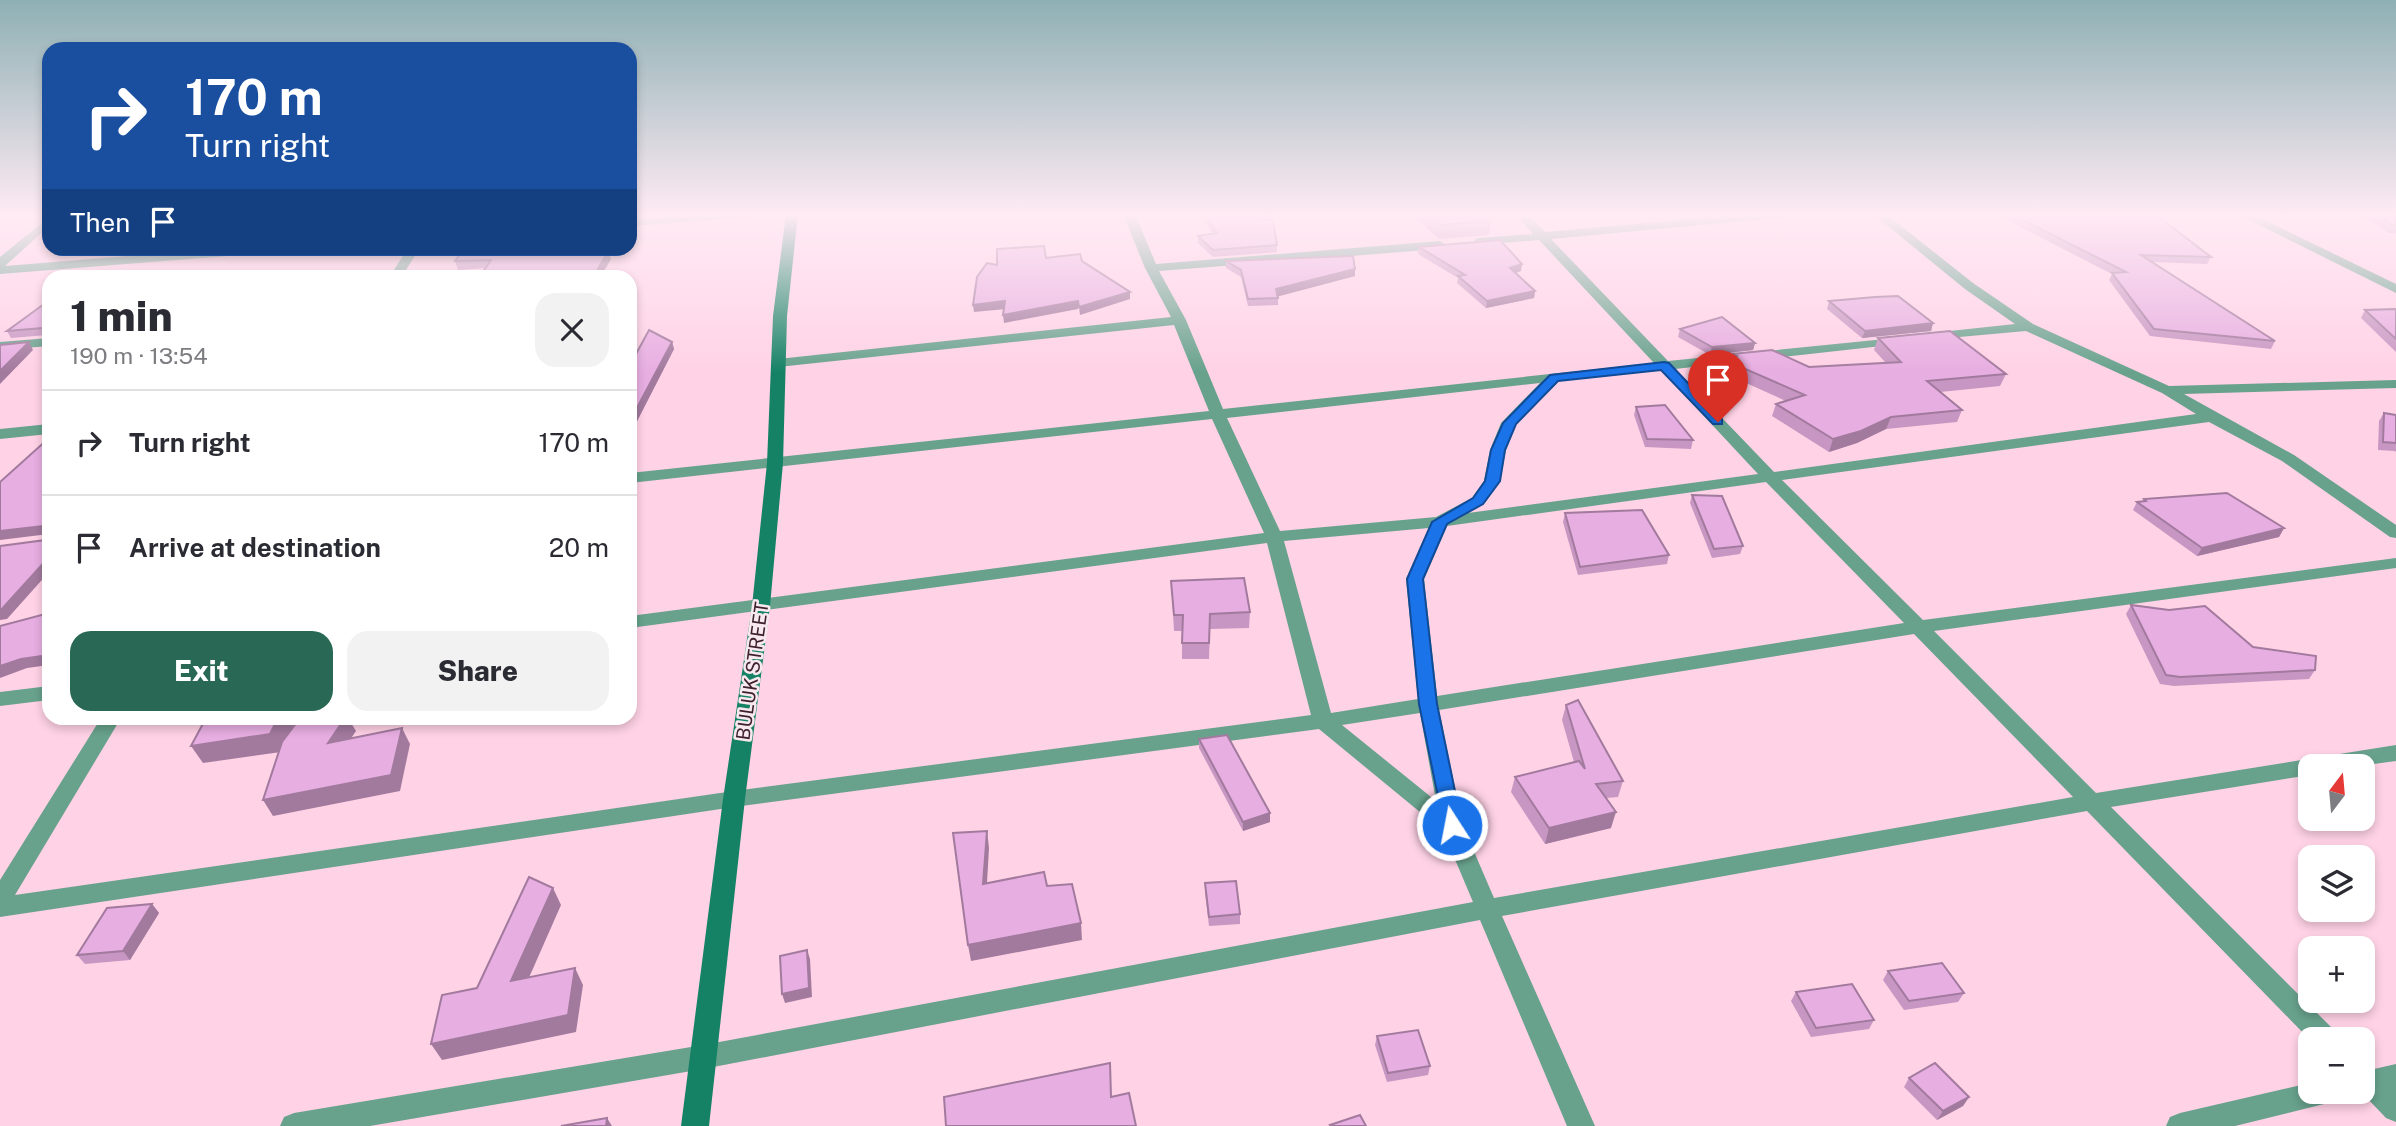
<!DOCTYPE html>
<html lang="en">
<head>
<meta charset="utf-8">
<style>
  :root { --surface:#fff; --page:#f2f2f3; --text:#2b2b33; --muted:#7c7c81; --line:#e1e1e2; --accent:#296854 }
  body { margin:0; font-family:"Public Sans",sans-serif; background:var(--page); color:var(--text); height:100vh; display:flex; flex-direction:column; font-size:26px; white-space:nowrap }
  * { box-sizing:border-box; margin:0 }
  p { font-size:23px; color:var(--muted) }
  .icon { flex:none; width:38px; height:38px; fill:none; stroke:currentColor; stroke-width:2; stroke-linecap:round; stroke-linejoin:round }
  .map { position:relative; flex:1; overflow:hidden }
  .side { position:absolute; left:42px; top:270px; width:595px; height:455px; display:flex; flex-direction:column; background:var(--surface); border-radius:21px; box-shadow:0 4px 10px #0003 }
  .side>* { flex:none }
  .top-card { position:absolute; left:42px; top:42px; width:595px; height:214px; border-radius:21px; box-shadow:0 4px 10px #0003; background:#1a4fa0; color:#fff; overflow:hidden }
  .needle { width:46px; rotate:16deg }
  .fabs { position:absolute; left:2298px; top:754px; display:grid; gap:14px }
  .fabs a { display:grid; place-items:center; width:77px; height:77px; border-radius:14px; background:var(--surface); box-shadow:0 4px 10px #0003; font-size:35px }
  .pin { position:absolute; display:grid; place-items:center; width:60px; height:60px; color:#fff; margin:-72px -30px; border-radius:50% 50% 50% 0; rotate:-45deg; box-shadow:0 0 7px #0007 }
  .pin .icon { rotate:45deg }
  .me { position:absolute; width:77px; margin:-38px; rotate:349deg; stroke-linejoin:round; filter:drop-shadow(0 0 5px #0008) }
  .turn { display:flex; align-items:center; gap:24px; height:147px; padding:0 28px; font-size:32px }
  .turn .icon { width:91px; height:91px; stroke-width:2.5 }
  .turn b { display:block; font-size:49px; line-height:60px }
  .then { display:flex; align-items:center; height:66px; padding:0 28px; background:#0003; gap:14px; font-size:26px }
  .round { display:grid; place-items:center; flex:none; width:74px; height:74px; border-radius:21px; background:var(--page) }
  .summary { display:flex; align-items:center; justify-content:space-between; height:119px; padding:0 28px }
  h1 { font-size:42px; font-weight:800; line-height:52px }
  .action { display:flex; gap:14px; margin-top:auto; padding:14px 28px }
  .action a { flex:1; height:80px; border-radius:21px; background:var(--accent); color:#fff; font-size:28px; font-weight:800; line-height:80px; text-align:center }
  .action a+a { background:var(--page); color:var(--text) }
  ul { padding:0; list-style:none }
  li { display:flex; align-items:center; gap:21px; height:105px; padding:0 28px; border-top:2px solid var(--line) }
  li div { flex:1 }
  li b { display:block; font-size:26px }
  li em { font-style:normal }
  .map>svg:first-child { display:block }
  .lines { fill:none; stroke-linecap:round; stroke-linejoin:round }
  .street { fill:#68a28d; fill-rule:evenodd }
  .secondary { fill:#158266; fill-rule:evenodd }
  .wall { fill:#c796c2 }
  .shaded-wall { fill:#a27a9e }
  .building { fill:#e7aee1; stroke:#a27a9e; stroke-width:2 }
  .route { fill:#1a73e8; stroke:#114b97; stroke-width:2 }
  .labels { text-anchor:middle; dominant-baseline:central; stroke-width:5; stroke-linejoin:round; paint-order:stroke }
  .street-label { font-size:19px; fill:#3d212e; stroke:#f8e9ef }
</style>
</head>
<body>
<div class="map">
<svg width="2396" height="1126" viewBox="0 0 2396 1126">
  <rect width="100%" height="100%" fill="#ffd2e6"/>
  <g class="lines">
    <!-- street -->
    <g class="street">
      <path d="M 705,214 L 756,214 L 750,217 L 630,226 L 630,220 Z"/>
      <path d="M 1123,214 L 1135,214 L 1156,264 L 1440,241 L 1446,245 L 1440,249 L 1159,271 L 1186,320 L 1223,409 L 1654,363 L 1539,240 L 1475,245 L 1475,239 L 1479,238 L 1533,234 L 1515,214 L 1527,214 L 1545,232 L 1750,214 L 1793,214 L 1787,217 L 1551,239 L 1668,361 L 1905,337 L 1907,340 L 1900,344 L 1675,369 L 1774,472 L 2196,414 L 2162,393 L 2026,331 L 1926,340 L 1926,334 L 1931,333 L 2015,324 L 1965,289 L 1873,214 L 1886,214 L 1973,283 L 2033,324 L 2169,386 L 2396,380 L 2396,388 L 2184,394 L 2294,455 L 2396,525 L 2396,538 L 2390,537 L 2282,461 L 2209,422 L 1782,480 L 1923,620 L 2396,558 L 2396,568 L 1934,631 L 2096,793 L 2396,745 L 2396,761 L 2359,766 L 2310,766 L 2310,775 L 2111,807 L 2336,1032 L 2340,1040 L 2310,1040 L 2087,811 L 1502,916 L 1595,1126 L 1567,1126 L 1480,920 L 703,1069 L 370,1126 L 280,1126 L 284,1117 L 294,1113 L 703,1045 L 1473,902 L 1443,831 L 1319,729 L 734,807 L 0,917 L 0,880 L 101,718 L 121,718 L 15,895 L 734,791 L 1311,715 L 1267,543 L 630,628 L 630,616 L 1264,533 L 1212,419 L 630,483 L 630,473 L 1209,411 L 1174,325 L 778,367 L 771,363 L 778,359 L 1171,317 L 1145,268 ZM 1661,370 L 1758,474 L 1468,513 L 1484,504 L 1500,481 L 1506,450 L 1516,425 L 1559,381 ZM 1540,383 L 1501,423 L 1490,450 L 1484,481 L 1472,498 L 1436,517 L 1280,531 L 1227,418 ZM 1766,482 L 1904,623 L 1437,696 L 1424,579 L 1447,526 ZM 1429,528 L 1406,579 L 1418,699 L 1331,713 L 1284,541 ZM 1914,634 L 2073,797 L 1494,898 L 1463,826 L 1439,710 ZM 1420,713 L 1436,801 L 1342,725 Z"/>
      <path d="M 2237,214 L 2252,214 L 2396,284 L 2396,293 Z"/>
      <path d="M 49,217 L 49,226 L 5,266 L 226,248 L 284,248 L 278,252 L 0,274 L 0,257 Z"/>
      <path d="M 408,248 L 420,248 L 402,276 L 390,276 Z"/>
      <path d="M 49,338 L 49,346 L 0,350 L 0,342 Z"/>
      <path d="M 49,424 L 49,434 L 0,439 L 0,429 Z"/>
      <path d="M 49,686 L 49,700 L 0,706 L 0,692 Z"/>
      <path d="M 2362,1063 L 2374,1069 L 2396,1064 L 2396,1122 L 2386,1118 L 2365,1096 L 2353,1093 L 2362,1092 Z"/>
      <path d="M 2310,1083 L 2310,1092 L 2340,1092 L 2336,1101 L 2235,1126 L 2166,1126 L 2170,1117 L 2180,1113 Z"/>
    </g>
    <!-- secondary -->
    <path class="secondary" d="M 786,214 L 798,214 L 787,316 L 783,463 L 770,606 L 745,799 L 709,1126 L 681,1126 L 723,799 L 752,606 L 767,463 L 773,316 Z"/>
  </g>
  <!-- wall -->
  <g class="wall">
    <path d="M 1200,214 L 1256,214 L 1277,245 L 1277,252 L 1213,257 L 1198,243 L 1198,236 L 1213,234 Z"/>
    <path d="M 1411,214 L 1484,214 L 1491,221 L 1489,235 L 1439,239 Z"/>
    <path d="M 1995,214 L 2155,214 L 2211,257 L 2207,264 L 2153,262 L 2275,341 L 2271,349 L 2150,336 L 2109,280 L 2112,274 Z"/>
    <path d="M 2360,214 L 2396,214 L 2396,233 L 2389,233 Z"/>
    <path d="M 1419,247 L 1521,271 L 1516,273 L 1535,291 L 1534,298 L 1486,308 L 1457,283 L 1458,278 L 1418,254 Z"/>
    <path d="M 465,248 L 516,248 L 513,253 L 611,259 L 458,270 L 455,261 Z"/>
    <path d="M 1226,261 L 1355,269 L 1355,276 L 1278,296 L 1278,305 L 1248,306 L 1241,277 L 1226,268 Z"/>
    <path d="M 1829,301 L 1933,323 L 1931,331 L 1862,338 L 1827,309 Z"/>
    <path d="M 44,304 L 47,335 L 11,338 L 7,331 Z"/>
    <path d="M 2396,309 L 2396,352 L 2361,318 L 2365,310 Z"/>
    <path d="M 1680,329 L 1755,343 L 1753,350 L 1710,355 L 1678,337 Z"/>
    <path d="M 1878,338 L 2006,374 L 2000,386 L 1940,392 L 1962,410 L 1957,422 L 1886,429 L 1857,443 L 1829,452 L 1772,416 L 1776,404 L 1786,401 L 1724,373 L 1727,361 L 1731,359 L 1732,354 L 1809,367 L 1886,363 L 1874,350 Z"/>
    <path d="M 672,342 L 674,349 L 633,429 L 630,429 L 630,365 Z"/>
    <path d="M 1636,407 L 1693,440 L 1691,449 L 1645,447 L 1634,415 Z"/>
    <path d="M 2384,413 L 2396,415 L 2396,452 L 2395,451 L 2378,450 L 2379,421 Z"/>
    <path d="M 1692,495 L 1743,546 L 1740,554 L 1712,558 L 1690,503 Z"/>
    <path d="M 2144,499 L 2284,528 L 2279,537 L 2197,556 L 2133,510 L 2137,502 L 2143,501 Z"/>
    <path d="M 1565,513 L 1669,555 L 1667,564 L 1578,575 L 1563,522 Z"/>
    <path d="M 1171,581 L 1250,612 L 1249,628 L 1210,629 L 1209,659 L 1182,659 L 1182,631 L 1174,631 Z"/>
    <path d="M 2131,605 L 2253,647 L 2315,670 L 2309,679 L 2174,686 L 2160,684 L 2126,614 Z"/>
    <path d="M 1566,705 L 1623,781 L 1618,797 L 1606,798 L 1611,828 L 1545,844 L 1511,792 L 1515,777 L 1574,762 L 1562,720 Z"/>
    <path d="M 1199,739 L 1270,813 L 1270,822 L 1243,831 L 1199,748 Z"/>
    <path d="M 1205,883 L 1240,914 L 1240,924 L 1209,926 L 1205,892 Z"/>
    <path d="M 152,904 L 159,913 L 130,960 L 85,964 L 77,955 Z"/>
    <path d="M 1888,971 L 1964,993 L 1958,1002 L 1904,1010 L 1883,980 Z"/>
    <path d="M 1796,992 L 1874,1020 L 1869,1029 L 1811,1037 L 1791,1001 Z"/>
    <path d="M 1377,1036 L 1430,1066 L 1428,1075 L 1387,1082 L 1375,1045 Z"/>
    <path d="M 1909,1078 L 1969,1097 L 1963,1106 L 1937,1120 L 1904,1087 Z"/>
  </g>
  <!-- shaded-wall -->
  <g class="shaded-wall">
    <path d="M 507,248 L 516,248 L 506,261 L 504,253 Z"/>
    <path d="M 608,251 L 611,259 L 601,276 L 594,276 Z"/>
    <path d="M 1522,264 L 1521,271 L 1509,275 L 1510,268 Z"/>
    <path d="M 1355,269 L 1355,276 L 1276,297 L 1276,289 Z"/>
    <path d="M 1535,291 L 1534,298 L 1486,308 L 1487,301 Z"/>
    <path d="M 1130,292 L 1130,299 L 1080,315 L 1079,307 Z"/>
    <path d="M 1005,301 L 1006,309 L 974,312 L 973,305 Z"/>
    <path d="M 1078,301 L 1078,309 L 1004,323 L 1003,315 Z"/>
    <path d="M 49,322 L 49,334 L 47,335 L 43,328 Z"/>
    <path d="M 1933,323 L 1931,331 L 1862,338 L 1865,331 Z"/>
    <path d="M 29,342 L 33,350 L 0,384 L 0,371 Z"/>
    <path d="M 672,342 L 674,349 L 633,429 L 631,421 Z"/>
    <path d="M 1755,343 L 1753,350 L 1710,355 L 1712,347 Z"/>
    <path d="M 1891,417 L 1886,429 L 1857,443 L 1829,452 L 1833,439 Z"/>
    <path d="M 43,526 L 49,534 L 0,540 L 0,531 Z"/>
    <path d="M 2284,528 L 2279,537 L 2197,556 L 2202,548 Z"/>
    <path d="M 49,557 L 49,572 L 7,619 L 0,620 L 0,611 Z"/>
    <path d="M 49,655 L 49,665 L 27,668 L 0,678 L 0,666 L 21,659 Z"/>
    <path d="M 278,718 L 294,718 L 295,721 L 281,752 L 203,763 L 191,746 Z"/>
    <path d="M 345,718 L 348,718 L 356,731 L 337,759 L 328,743 Z"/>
    <path d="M 402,728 L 410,744 L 400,791 L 273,816 L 263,800 Z"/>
    <path d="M 1616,812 L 1611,828 L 1545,844 L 1549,828 Z"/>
    <path d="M 1270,813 L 1270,822 L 1243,831 L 1243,822 Z"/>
    <path d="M 987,831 L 989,848 L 986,900 L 983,884 Z"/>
    <path d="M 553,888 L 561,905 L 520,998 L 511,981 Z"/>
    <path d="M 152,904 L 159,913 L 130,960 L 123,951 Z"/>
    <path d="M 1081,923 L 1082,940 L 971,961 L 968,945 Z"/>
    <path d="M 807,950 L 810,959 L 812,997 L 785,1003 L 782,994 Z"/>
    <path d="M 575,968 L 583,985 L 576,1032 L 442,1060 L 431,1044 Z"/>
    <path d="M 1969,1097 L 1963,1106 L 1937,1120 L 1943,1111 Z"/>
    <path d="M 607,1118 L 612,1126 L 606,1126 Z"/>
  </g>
  <!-- building -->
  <g class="building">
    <path d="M 1204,214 L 1256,214 L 1260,220 L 1273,220 L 1277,245 L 1213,250 L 1198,236 L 1217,233 Z"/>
    <path d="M 1427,214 L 1484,214 L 1491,221 L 1440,225 Z"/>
    <path d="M 2011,214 L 2155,214 L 2211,257 L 2141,255 L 2275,341 L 2154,329 L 2112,273 L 2126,272 Z"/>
    <path d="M 2375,214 L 2396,214 L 2396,226 L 2394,226 Z"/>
    <path d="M 1500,240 L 1522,264 L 1510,268 L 1535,291 L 1487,301 L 1458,276 L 1465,275 L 1419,247 Z"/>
    <path d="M 1044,246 L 1046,258 L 1080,254 L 1082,261 L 1130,292 L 1079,307 L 1078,301 L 1003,315 L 1005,301 L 973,305 L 977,277 L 987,263 L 997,265 L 997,249 Z"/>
    <path d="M 465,248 L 507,248 L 504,253 L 608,251 L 594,276 L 480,276 L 491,260 L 455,261 Z"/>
    <path d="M 1353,256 L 1355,269 L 1276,289 L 1278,298 L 1248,299 L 1241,270 L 1226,261 Z"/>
    <path d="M 1898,296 L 1933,323 L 1865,331 L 1829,301 L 1875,297 Z"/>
    <path d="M 44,304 L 49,310 L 49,322 L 43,328 L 7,331 Z"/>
    <path d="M 2396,309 L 2396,339 L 2365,310 Z"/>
    <path d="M 1722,317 L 1755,343 L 1712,347 L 1680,329 Z"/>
    <path d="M 649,330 L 672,342 L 630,421 L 630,365 Z"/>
    <path d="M 1950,331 L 2006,374 L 1927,381 L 1962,410 L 1891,417 L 1861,431 L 1833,439 L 1776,404 L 1805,395 L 1727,361 L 1737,356 L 1732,354 L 1772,350 L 1809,367 L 1901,362 L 1878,338 Z"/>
    <path d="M 29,342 L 0,371 L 0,345 Z"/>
    <path d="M 1665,405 L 1693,440 L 1647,439 L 1636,407 Z"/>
    <path d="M 2384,413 L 2396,415 L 2396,443 L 2383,442 Z"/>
    <path d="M 49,438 L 49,557 L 0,611 L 0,546 L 45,540 L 46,529 L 43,526 L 0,531 L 0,482 Z"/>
    <path d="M 2227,493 L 2284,528 L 2202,548 L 2137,502 L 2146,501 L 2144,499 Z"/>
    <path d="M 1692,495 L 1722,496 L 1743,546 L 1714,549 Z"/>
    <path d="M 1642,510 L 1669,555 L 1580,567 L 1565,513 Z"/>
    <path d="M 1244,578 L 1250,612 L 1210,614 L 1209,643 L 1182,643 L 1183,615 L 1174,615 L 1171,581 Z"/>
    <path d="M 2131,605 L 2169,610 L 2205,606 L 2253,647 L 2316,656 L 2315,670 L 2180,677 L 2166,675 Z"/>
    <path d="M 49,613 L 49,655 L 21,659 L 0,666 L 0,626 Z"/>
    <path d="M 1578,700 L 1623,781 L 1596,784 L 1616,812 L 1549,828 L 1515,777 L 1579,761 L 1585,769 L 1566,705 Z"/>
    <path d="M 206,718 L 278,718 L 270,734 L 191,746 Z"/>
    <path d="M 300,718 L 345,718 L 328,743 L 402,728 L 391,775 L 263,800 L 282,742 Z"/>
    <path d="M 1227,735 L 1270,813 L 1243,822 L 1199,739 Z"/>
    <path d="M 987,831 L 983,884 L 1044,872 L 1047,886 L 1072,884 L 1081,923 L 968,945 L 953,833 Z"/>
    <path d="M 529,877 L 553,888 L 511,981 L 575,968 L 568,1015 L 431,1044 L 442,995 L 477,988 Z"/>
    <path d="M 1236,881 L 1240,914 L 1209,917 L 1205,883 Z"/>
    <path d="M 152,904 L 123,951 L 77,955 L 107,908 Z"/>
    <path d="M 807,950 L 809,988 L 782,994 L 780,956 Z"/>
    <path d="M 1942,963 L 1964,993 L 1909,1001 L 1888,971 Z"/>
    <path d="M 1852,984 L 1874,1020 L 1816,1028 L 1796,992 Z"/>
    <path d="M 1418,1030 L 1430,1066 L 1388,1073 L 1377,1036 Z"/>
    <path d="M 1110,1063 L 1111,1097 L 1129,1093 L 1136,1126 L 946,1126 L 944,1097 Z"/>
    <path d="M 1935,1063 L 1969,1097 L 1943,1111 L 1909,1078 Z"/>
    <path d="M 1360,1115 L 1366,1126 L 1331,1126 L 1330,1125 Z"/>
    <path d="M 607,1118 L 606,1126 L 561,1126 Z"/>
  </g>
  <!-- sky -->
  <linearGradient id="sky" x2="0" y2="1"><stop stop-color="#8eb0b4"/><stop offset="0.58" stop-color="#ffebf4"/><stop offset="1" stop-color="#ffebf4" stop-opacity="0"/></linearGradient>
  <rect width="2396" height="372" fill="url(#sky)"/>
  <!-- route -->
  <path class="route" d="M 1664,362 L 1669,363 L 1722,419 L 1722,424 L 1713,424 L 1661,370 L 1558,381 L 1516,424 L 1505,450 L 1500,481 L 1483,504 L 1447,524 L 1423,579 L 1437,704 L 1462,825 L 1459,831 L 1452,833 L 1445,831 L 1419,704 L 1407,579 L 1432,522 L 1473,498 L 1485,481 L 1491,450 L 1503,423 L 1550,375 Z"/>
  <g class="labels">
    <!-- street labels -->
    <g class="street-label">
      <text transform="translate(752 671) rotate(-82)">BULUK STREET</text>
    </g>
  </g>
</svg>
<div class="fabs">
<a><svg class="needle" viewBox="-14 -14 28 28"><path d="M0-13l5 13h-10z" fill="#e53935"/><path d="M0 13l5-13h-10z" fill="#7c7c81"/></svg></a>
<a><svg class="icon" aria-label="layers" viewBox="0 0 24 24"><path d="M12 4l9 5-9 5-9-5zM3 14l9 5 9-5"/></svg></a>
<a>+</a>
<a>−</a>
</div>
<div class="pin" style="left:1718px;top:422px;background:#d93025"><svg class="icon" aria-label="arrive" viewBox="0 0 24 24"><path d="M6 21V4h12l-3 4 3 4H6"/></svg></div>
<svg class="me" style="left:1452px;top:825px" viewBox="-20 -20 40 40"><circle r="17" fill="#1a73e8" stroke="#fff" stroke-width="3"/><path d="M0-11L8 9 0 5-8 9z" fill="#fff"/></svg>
<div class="top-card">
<div class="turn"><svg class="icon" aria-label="right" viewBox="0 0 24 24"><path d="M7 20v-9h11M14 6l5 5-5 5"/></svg><div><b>170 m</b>Turn right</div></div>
<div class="then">Then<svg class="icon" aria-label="arrive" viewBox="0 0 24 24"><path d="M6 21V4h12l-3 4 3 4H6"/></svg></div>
</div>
<section class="side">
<div class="summary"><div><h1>1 min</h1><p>190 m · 13:54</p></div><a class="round"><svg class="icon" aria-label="close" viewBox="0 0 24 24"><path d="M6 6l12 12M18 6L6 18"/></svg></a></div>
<ul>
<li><svg class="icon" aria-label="right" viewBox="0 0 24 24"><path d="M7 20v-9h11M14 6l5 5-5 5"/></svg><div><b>Turn right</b></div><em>170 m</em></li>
<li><svg class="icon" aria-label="arrive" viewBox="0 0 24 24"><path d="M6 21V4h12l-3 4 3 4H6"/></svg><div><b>Arrive at destination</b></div><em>20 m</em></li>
</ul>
<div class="action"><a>Exit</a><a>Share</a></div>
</section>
</div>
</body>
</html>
